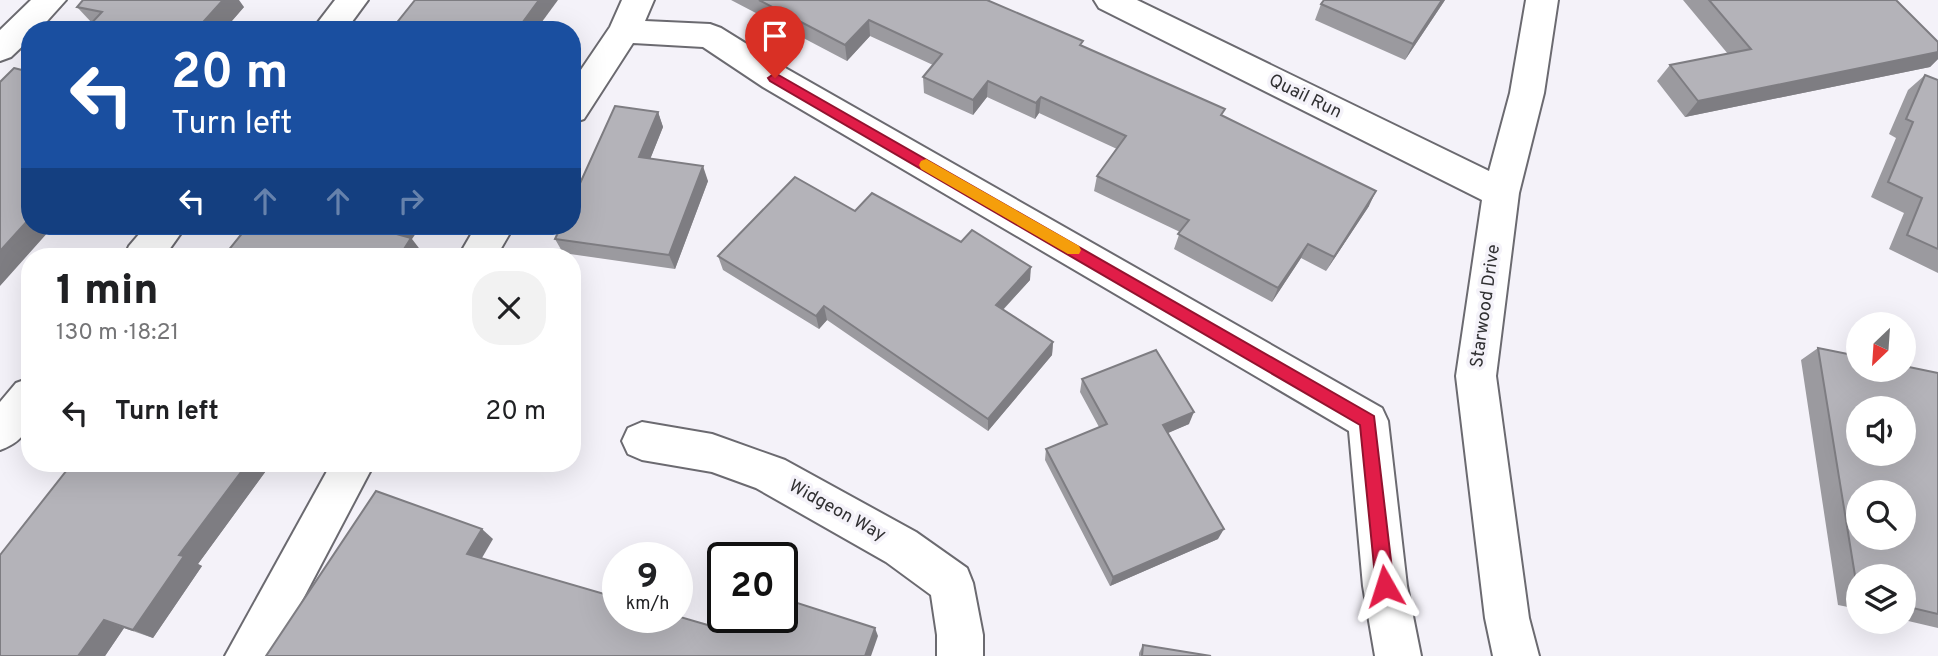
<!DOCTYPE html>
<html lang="en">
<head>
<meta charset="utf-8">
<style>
  :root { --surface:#fff; --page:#f2f2f2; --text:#202124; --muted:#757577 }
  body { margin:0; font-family:Overpass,sans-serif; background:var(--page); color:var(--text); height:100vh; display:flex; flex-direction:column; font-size:26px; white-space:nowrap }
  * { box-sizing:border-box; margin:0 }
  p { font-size:23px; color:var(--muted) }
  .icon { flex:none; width:38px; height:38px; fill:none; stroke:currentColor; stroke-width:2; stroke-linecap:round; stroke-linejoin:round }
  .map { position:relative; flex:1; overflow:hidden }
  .drawer { position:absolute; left:21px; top:248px; width:560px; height:224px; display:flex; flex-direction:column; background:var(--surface); border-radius:28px; box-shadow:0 7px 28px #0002 }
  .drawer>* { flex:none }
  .top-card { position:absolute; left:21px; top:21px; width:560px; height:214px; border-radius:28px; box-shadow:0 7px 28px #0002; background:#1a4fa0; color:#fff; overflow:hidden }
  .needle { width:46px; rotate:205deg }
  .fabs { position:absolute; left:1846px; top:312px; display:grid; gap:14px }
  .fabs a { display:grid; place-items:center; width:70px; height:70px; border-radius:50%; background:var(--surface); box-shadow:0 7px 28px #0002; font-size:35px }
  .speed { position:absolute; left:602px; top:542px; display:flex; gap:14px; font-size:35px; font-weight:700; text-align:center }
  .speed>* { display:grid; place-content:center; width:91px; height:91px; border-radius:50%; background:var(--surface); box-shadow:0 7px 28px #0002; line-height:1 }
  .speed small { font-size:18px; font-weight:400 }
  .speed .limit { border:4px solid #111; border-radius:10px; background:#fff; color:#111 }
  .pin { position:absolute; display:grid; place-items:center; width:60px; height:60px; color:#fff; margin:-72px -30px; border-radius:50% 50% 50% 0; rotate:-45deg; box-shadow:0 0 7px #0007 }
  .pin .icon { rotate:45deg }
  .me { position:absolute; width:77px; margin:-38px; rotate:354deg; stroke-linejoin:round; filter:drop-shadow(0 0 5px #0008) }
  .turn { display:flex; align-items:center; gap:24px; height:147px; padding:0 35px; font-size:32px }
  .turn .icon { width:91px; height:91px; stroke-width:2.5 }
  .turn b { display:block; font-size:49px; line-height:60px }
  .lanes { display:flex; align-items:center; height:66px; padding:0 35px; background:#0003; justify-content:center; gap:35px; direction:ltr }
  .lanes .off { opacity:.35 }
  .round { display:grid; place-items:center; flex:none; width:74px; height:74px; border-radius:28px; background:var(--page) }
  .overview { display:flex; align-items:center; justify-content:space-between; height:119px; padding:0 35px }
  h1 { font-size:42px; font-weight:800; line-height:52px }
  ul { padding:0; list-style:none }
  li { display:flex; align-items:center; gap:21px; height:91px; padding:0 35px }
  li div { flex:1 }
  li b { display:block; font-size:26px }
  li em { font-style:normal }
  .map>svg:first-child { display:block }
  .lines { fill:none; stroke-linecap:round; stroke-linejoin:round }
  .minor-casing { stroke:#6b6a70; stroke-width:4 }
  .minor { fill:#fff; fill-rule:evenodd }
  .wall { fill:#9b9a9f }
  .shaded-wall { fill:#7e7d82 }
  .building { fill:#b4b3b9; stroke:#7e7d82; stroke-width:2; fill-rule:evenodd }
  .route { fill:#e11d48; stroke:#92132f; stroke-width:2 }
  .slow { fill:#f59e0b }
  .labels { text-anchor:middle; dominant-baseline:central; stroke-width:7; stroke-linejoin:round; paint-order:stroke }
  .street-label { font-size:18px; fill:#303032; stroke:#f4f2f9 }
</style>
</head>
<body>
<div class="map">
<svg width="1938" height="656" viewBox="0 0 1938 656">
  <rect width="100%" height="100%" fill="#f4f2f9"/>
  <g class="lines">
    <defs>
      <g id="minor">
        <path d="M 31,0 L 66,0 L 39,30 L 30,30 L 30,39 L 11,57 L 0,61 L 0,30 Z"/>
        <path d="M 335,0 L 368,0 L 346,30 L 312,30 Z"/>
        <path d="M 622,0 L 654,0 L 645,21 L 710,24 L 721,28 L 787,69 L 1382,408 L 1388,421 L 1407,586 L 1421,656 L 1375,656 L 1363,586 L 1349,431 L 763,87 L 703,47 L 633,43 L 584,119 L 572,123 L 572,83 L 610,27 Z"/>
        <path d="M 1094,0 L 1137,0 L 1489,171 L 1510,93 L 1526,0 L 1558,0 L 1544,93 L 1519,193 L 1496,376 L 1529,618 L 1539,656 L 1493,656 L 1485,618 L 1456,376 L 1482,200 L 1099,8 Z"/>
        <path d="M 146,226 L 186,226 L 164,257 L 124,257 L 129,246 Z"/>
        <path d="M 476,226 L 514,226 L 496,257 L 458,257 Z"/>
        <path d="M 30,378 C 30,412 37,437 0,450 L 0,402 L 16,383 Z"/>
        <path d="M 642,422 L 712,434 L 785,460 L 916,532 L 967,568 L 973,583 L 983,635 L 983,656 L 937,656 L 937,635 L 931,595 L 886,562 L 756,488 L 712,472 L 642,460 L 628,454 L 622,441 L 628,428 Z"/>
        <path d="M 331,464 L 374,464 L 273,656 L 225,656 Z"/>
      </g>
    </defs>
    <!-- minor casing -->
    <use href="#minor" class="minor-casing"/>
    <!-- minor -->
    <use href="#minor" class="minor"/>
  </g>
  <!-- wall -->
  <g class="wall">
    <path d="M 731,0 L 987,0 L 1223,116 L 1369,206 L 1326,271 L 1301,258 L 1272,302 L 1174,249 L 1180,232 L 1094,191 L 1097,176 L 1117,149 L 1039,113 L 1035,119 L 987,97 L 973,115 L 924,93 L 923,77 L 933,65 L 870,36 L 847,61 Z"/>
    <path d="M 1445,0 L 1405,60 L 1315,20 L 1321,4 Z"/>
    <path d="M 1683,0 L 1896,0 L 1938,42 L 1938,59 L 1930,67 L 1685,117 L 1657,81 L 1670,65 L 1728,54 Z"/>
    <path d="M 77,7 L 244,7 L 224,30 L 85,30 L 92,23 Z"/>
    <path d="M 1925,75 L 1938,80 L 1938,273 L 1889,249 L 1904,213 L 1871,197 L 1896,138 L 1889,134 L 1908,90 Z"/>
    <path d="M 658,112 L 663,127 L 650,159 L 708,181 L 675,269 L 563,253 L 555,239 Z"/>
    <path d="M 855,211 L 1030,280 L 1003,310 L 1053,342 L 1052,355 L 988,431 L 827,320 L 819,329 L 723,270 L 718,256 Z"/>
    <path d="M 1818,348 L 1938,373 L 1938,628 L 1904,620 L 1904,576 L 1858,576 L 1858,609 L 1838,605 L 1801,360 Z"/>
    <path d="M 1082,379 L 1189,424 L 1167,433 L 1218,539 L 1110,586 L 1045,460 L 1046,449 L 1099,427 L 1080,392 Z"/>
    <path d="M 68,464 L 271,464 L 198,564 L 202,566 L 153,638 L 124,628 L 105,656 L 0,656 L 70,466 Z"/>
    <path d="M 1143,645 L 1211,656 L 1139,656 L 1139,653 Z"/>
  </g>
  <!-- shaded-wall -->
  <g class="shaded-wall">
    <path d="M 223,0 L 239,0 L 244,7 L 224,30 L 196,30 Z"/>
    <path d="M 539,0 L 558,0 L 536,30 L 517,30 Z"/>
    <path d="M 1442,0 L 1445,0 L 1405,60 L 1413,44 Z"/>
    <path d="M 869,20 L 870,36 L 847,61 L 845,45 Z"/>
    <path d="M 1938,52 L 1938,59 L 1930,67 L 1685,117 L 1698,101 Z"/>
    <path d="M 988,81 L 987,97 L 973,115 L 973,100 Z"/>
    <path d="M 1041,97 L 1039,113 L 1035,119 L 1036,103 Z"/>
    <path d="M 658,112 L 663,127 L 645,172 L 639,157 Z"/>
    <path d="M 703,166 L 708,181 L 675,269 L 669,255 Z"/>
    <path d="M 1376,191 L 1369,206 L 1326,271 L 1334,257 Z"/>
    <path d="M 30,218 L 30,226 L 51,226 L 48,229 L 50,230 L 0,286 L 0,251 Z"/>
    <path d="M 401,226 L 421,226 L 412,239 L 422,252 L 419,257 L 399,257 L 396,234 Z"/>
    <path d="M 1308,244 L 1301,258 L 1272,302 L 1278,288 Z"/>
    <path d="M 1031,267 L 1030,280 L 995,318 L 996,305 Z"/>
    <path d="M 824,306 L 827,320 L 819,329 L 816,316 Z"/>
    <path d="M 1053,342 L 1052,355 L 988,431 L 988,419 Z"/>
    <path d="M 1194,412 L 1189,424 L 1159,437 L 1163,425 Z"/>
    <path d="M 247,464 L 271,464 L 198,564 L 202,566 L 153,638 L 133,630 L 179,555 Z"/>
    <path d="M 482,529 L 493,539 L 479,563 L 467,554 Z"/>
    <path d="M 1224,529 L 1218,539 L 1110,586 L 1113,577 Z"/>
    <path d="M 104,620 L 124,628 L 105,656 L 78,656 Z"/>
    <path d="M 875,628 L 878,636 L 871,656 L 865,656 Z"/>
  </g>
  <!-- building -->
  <g class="building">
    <path d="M 83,0 L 223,0 L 196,30 L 85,30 L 102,12 L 77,7 Z"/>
    <path d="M 415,0 L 539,0 L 517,30 L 391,30 Z"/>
    <path d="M 759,0 L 987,0 L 1083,41 L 1080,45 L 1225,109 L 1221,115 L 1376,191 L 1334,257 L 1308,244 L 1278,288 L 1178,234 L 1189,220 L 1097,176 L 1126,136 L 1041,97 L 1036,103 L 988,81 L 973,100 L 923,77 L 942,54 L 869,20 L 845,45 Z"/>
    <path d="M 1324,0 L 1442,0 L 1413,44 L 1321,4 Z"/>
    <path d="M 1709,0 L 1896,0 L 1938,42 L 1938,52 L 1698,101 L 1670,65 L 1751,49 Z"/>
    <path d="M 14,68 L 30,72 L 30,218 L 0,251 L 0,82 Z"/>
    <path d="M 1925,75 L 1938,80 L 1938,249 L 1907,235 L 1922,198 L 1888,182 L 1913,122 L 1906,119 Z"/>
    <path d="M 615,106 L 658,112 L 639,157 L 703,166 L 669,255 L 555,239 L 561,226 L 572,226 L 572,201 Z"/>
    <path d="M 795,177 L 855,211 L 872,193 L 961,242 L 972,230 L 1031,267 L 996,305 L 1053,342 L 988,419 L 824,306 L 816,316 L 718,256 Z"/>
    <path d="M 248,226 L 401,226 L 396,234 L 411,238 L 399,257 L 223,257 Z"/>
    <path d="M 1818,348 L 1858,356 L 1858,369 L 1904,369 L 1904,366 L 1938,373 L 1938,614 L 1904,606 L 1904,576 L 1858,576 L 1858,594 ZM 1858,408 L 1904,408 L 1904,453 L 1858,453 ZM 1858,492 L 1904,492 L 1904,537 L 1858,537 Z"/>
    <path d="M 1156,350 L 1194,412 L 1163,425 L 1224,529 L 1113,577 L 1046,449 L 1107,424 L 1082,379 Z"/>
    <path d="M 68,464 L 247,464 L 179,555 L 184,556 L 133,630 L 104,620 L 78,656 L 0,656 L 0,555 L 70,466 L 68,465 Z"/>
    <path d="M 376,491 L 482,529 L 467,554 L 618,598 L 618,618 L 677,618 L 677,616 L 718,628 L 723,618 L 782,618 L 782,598 L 875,628 L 865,656 L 266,656 Z"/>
    <path d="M 1143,645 L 1211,656 L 1142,656 Z"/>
  </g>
  <!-- route -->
  <path class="route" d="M 775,73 L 1374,416 L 1394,586 L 1391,592 L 1385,595 L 1379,592 L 1376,586 L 1360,425 L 770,81 L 768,78 Z"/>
  <!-- slow -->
  <path class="slow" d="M 926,159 L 1079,246 L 1081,250 L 1079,254 L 1068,254 L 921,169 L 919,165 L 921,161 Z"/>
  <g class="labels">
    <!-- street labels -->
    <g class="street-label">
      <text transform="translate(1305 97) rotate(26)">Quail Run</text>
      <text transform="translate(1486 306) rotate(-82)">Starwood Drive</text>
      <text transform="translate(837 511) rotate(29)">Widgeon Way</text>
    </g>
  </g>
</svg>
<div class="fabs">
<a><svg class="needle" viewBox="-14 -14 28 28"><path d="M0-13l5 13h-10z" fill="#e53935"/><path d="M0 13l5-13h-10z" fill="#757577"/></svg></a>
<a><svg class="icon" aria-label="sound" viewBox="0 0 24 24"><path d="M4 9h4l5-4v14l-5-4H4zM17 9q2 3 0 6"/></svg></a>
<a><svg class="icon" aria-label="search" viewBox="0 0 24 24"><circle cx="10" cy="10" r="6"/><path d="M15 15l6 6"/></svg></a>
<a><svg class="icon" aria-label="layers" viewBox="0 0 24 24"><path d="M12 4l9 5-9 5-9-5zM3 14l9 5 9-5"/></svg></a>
</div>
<div class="speed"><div>9<small>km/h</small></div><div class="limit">20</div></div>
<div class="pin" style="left:775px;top:78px;background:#d93025"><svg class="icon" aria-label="arrive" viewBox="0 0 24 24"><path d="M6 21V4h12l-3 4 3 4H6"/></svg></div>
<svg class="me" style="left:1385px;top:586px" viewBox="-20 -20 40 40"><path d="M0-17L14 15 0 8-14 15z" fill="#e11d48" stroke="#fff" stroke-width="4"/></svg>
<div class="top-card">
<div class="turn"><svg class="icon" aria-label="left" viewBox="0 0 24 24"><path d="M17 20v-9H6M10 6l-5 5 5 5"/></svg><div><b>20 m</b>Turn left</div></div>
<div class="lanes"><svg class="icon" aria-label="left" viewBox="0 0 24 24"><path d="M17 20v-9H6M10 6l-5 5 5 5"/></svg><svg class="icon off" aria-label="ahead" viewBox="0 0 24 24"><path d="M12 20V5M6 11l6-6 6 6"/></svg><svg class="icon off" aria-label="ahead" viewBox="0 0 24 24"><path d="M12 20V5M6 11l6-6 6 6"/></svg><svg class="icon off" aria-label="right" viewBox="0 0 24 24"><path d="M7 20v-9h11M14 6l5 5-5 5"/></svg></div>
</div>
<section class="drawer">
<div class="overview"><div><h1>1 min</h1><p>130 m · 18:21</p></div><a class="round"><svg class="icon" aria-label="close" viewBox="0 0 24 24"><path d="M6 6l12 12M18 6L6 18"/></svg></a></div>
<ul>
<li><svg class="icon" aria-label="left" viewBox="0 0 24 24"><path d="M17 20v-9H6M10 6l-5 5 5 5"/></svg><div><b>Turn left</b></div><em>20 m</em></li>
</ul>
</section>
</div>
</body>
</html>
